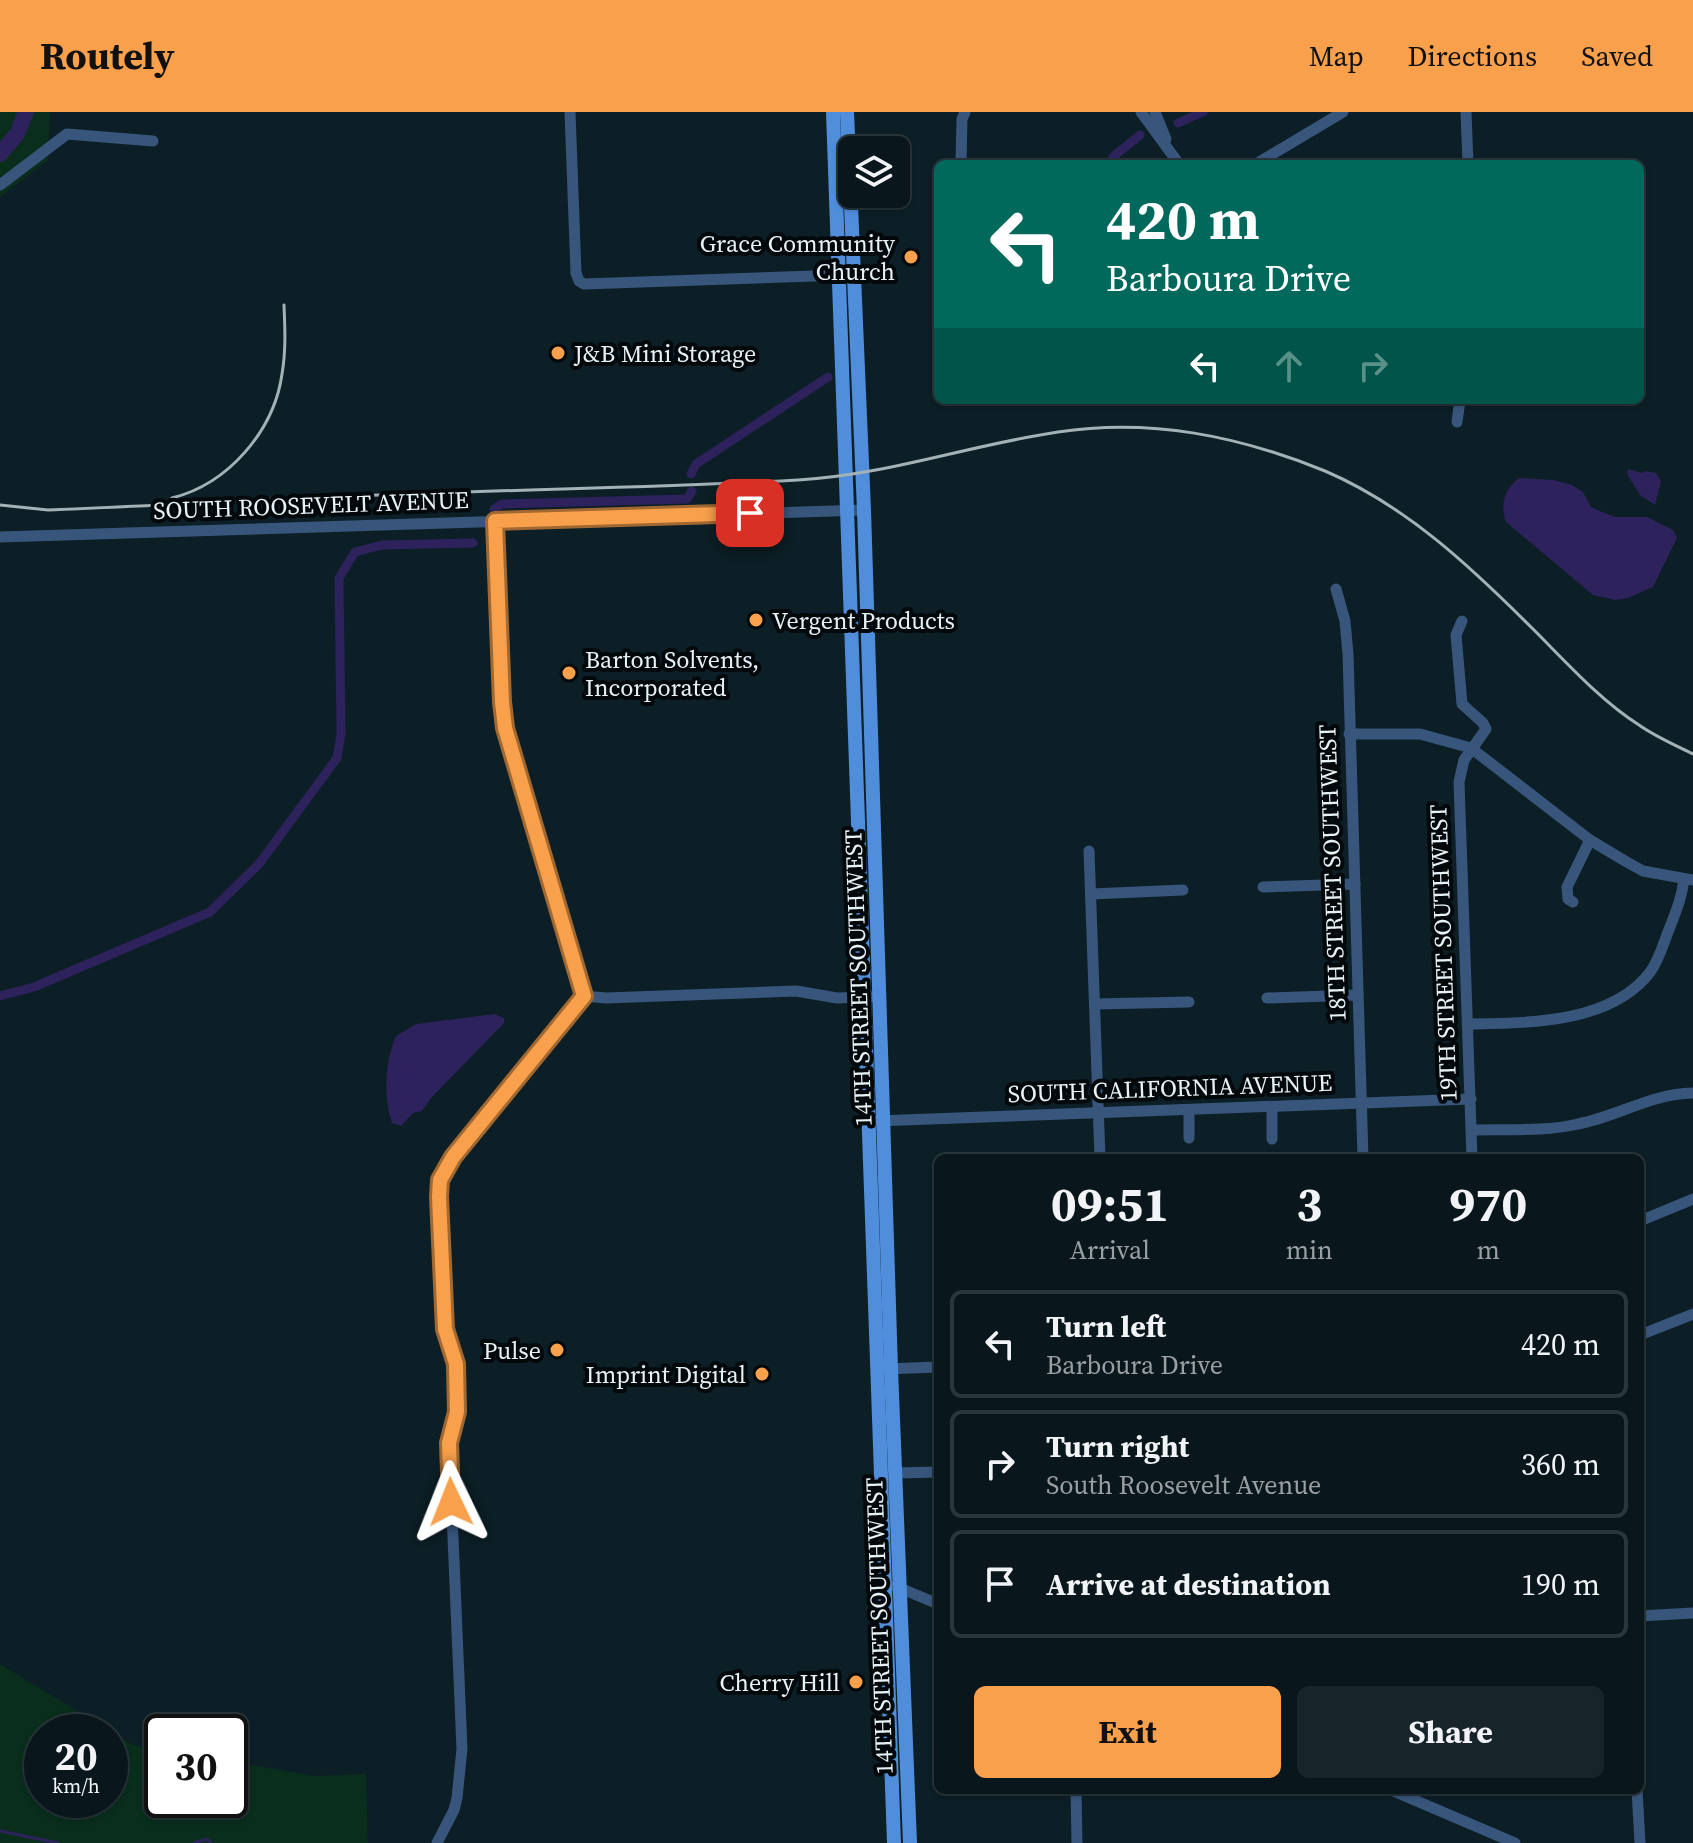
<!DOCTYPE html>
<html lang="en">
<head>
<meta charset="utf-8">
<style>
  :root { --surface:#09171c; --page:#172429; --text:#f1f3f6; --muted:#999fa3; --line:#29363b; --accent:#f8a04b }
  body { margin:0; font-family:"Source Serif 4",serif; background:var(--page); color:var(--text); height:100vh; display:flex; flex-direction:column; font-size:30px; white-space:nowrap }
  * { box-sizing:border-box; margin:0 }
  p { font-size:26px; color:var(--muted) }
  .icon { flex:none; width:44px; height:44px; fill:none; stroke:currentColor; stroke-width:2; stroke-linecap:round; stroke-linejoin:round }
  .map { position:relative; flex:1; overflow:hidden }
  .side { position:absolute; left:934px; top:1042px; width:710px; height:640px; display:flex; flex-direction:column; background:var(--surface); border-radius:12px; box-shadow:0 2px 6px #0004,0 0 0 2px var(--line) }
  .side>* { flex:none }
  .guide { position:absolute; left:934px; top:48px; width:710px; height:244px; border-radius:12px; box-shadow:0 2px 6px #0004,0 0 0 2px var(--line); background:#00695c; color:#fff; overflow:hidden }
  .fabs { position:absolute; left:838px; top:24px; display:grid; gap:16px }
  .fabs a { display:grid; place-items:center; width:72px; height:72px; border-radius:12px; background:var(--surface); box-shadow:0 2px 6px #0004,0 0 0 2px var(--line); font-size:40px }
  .speed { position:absolute; left:24px; top:1602px; display:flex; gap:16px; font-size:40px; font-weight:700; text-align:center }
  .speed>* { display:grid; place-content:center; width:104px; height:104px; border-radius:50%; background:var(--surface); box-shadow:0 2px 6px #0004,0 0 0 2px var(--line); line-height:1 }
  .speed small { font-size:20px; font-weight:400 }
  .speed .limit { border:4px solid #111; border-radius:12px; background:#fff; color:#111 }
  .pin { position:absolute; display:grid; place-items:center; width:68px; height:68px; color:#fff; margin:-34px; border-radius:16px; box-shadow:0 4px 12px #0006 }
  .me { position:absolute; width:88px; margin:-44px; rotate:358deg; stroke-linejoin:round; filter:drop-shadow(0 0 6px #0008) }
  .turn { display:flex; align-items:center; gap:28px; height:168px; padding:0 40px; font-size:36px }
  .turn .icon { width:104px; height:104px; stroke-width:2.5 }
  .turn b { display:block; font-size:56px; line-height:68px }
  .lanes { display:flex; align-items:center; height:76px; padding:0 40px; background:#0003; justify-content:center; gap:40px; direction:ltr }
  .lanes .off { opacity:.35 }
  .eta { display:flex; justify-content:space-evenly; align-items:center; height:136px; text-align:center }
  .eta b { font-size:48px; font-weight:700; line-height:56px }
  .button { display:flex; gap:16px; margin-top:auto; padding:16px 40px }
  .button a { flex:1; height:92px; border-radius:12px; background:var(--accent); color:#111; font-size:32px; font-weight:700; line-height:92px; text-align:center }
  .button a+a { background:var(--page); color:var(--text) }
  ul { padding:0; list-style:none }
  li { display:flex; align-items:center; gap:24px; height:108px; margin:0 16px 12px; padding:0 24px; border:4px solid var(--line); border-radius:12px }
  li div { flex:1 }
  li b { display:block; font-size:30px }
  li em { font-style:normal }
  header { display:flex; align-items:center; gap:48px; box-sizing:border-box; height:112px; padding:0 40px; background:var(--accent); color:#111 }
  header strong { font-size:38px }
  nav { display:flex; gap:44px; margin-inline-start:auto; font-size:28px }
  .map>svg:first-child { display:block }
  .green { fill:#092e1c; fill-rule:evenodd }
  .water { fill:#2d225c }
  .lines { fill:none; stroke-linecap:round; stroke-linejoin:round }
  .stream { stroke:#2d225c; stroke-width:3 }
  .canal { stroke:#2d225c; stroke-width:9 }
  .river { stroke:#2d225c; stroke-width:16 }
  .minor { stroke:#38567b; stroke-width:11 }
  .major { stroke:#508edc; stroke-width:14 }
  .rail { stroke:#a3b2b7; stroke-width:3 }
  .route-casing { stroke:#a16831; stroke-width:20 }
  .route { stroke:#f8a04b; stroke-width:14 }
  .poi-dot { fill:#f8a04b; stroke:#03080b; stroke-width:3 }
  .labels { text-anchor:middle; dominant-baseline:central; stroke-width:8; stroke-linejoin:round; paint-order:stroke }
  .poi-label { font-size:24px; fill:#e6f2f6; stroke:#03080b; text-anchor:end }
  .street-label { font-size:24px; fill:#e6f2f6; stroke:#03080b }
</style>
</head>
<body>
<header>
<strong>Routely</strong>
<nav><a>Map</a><a>Directions</a><a>Saved</a></nav>
</header>
<div class="map">
<svg width="1693" height="1731" viewBox="0 0 1693 1731">
  <rect width="100%" height="100%" fill="#0c1f26"/>
  <!-- green -->
  <g class="green">
    <path d="M 0,0 L 50,0 L 48,48 L 0,85 Z"/>
    <path d="M 0,1552 L 133,1633 L 162,1638 L 162,1688 L 230,1688 L 230,1649 L 314,1664 L 366,1662 L 368,1731 L 0,1731 ZM 42,1620 L 110,1620 L 110,1688 L 42,1688 Z"/>
  </g>
  <!-- water -->
  <g class="water">
    <path d="M 1628,357 L 1642,361 L 1645,359 L 1656,361 L 1661,369 L 1655,393 L 1640,383 L 1627,362 Z"/>
    <path d="M 1519,366 L 1553,368 L 1572,373 L 1583,380 L 1591,395 L 1602,400 L 1616,405 L 1647,405 L 1673,418 L 1677,426 L 1653,475 L 1628,486 L 1615,488 L 1593,483 L 1506,410 C 1500,393 1504,377 1519,366 Z"/>
    <path d="M 495,902 L 504,906 L 504,911 L 431,986 L 422,999 L 413,1001 L 401,1014 L 392,1011 C 383,985 385,949 396,924 L 416,912 Z"/>
  </g>
  <g class="lines">
    <!-- stream -->
    <g class="stream">
      <path d="M 0,1719 L 58,1731"/>
      <path d="M 194,1731 L 207,1727 L 211,1731"/>
    </g>
    <!-- canal -->
    <g class="canal">
      <path d="M 1178,11 L 1203,0"/>
      <path d="M 1109,52 L 1114,44 L 1140,23"/>
      <path d="M 691,362 L 696,352 L 828,265"/>
      <path d="M 494,397 L 502,392 L 687,387 L 692,379"/>
      <path d="M 0,884 L 34,875 L 210,800 L 259,752 L 337,646 L 341,622 L 339,466 L 355,440 L 382,433 L 473,431"/>
    </g>
    <!-- river -->
    <path class="river" d="M 0,42 L 17,22 L 26,0"/>
    <!-- minor -->
    <g class="minor">
      <path d="M 570,0 L 576,161 L 579,169 L 584,172 L 844,163"/>
      <path d="M 1141,0 L 1179,52"/>
      <path d="M 1155,0 L 1166,27"/>
      <path d="M 1466,0 L 1468,52"/>
      <path d="M 961,50 L 962,7 L 965,0"/>
      <path d="M 1256,52 L 1343,0"/>
      <path d="M 0,73 L 67,22 L 153,29"/>
      <path d="M 1457,310 L 1460,288"/>
      <path d="M 495,409 L 502,590 L 505,616 L 584,884"/>
      <path d="M 0,425 L 864,398"/>
      <path d="M 1336,477 L 1345,509 L 1348,542 L 1363,1046"/>
      <path d="M 1462,509 L 1456,523 L 1462,592 L 1483,611 L 1486,617 L 1464,648 L 1459,670 L 1472,1046"/>
      <path d="M 1349,622 L 1420,622 L 1471,636 L 1590,728 L 1625,749 L 1643,759 L 1693,768"/>
      <path d="M 1089,739 L 1100,1046"/>
      <path d="M 1263,775 L 1355,772"/>
      <path d="M 1092,782 L 1183,778"/>
      <path d="M 1573,790 L 1568,787 L 1567,775 L 1590,728"/>
      <path d="M 584,884 L 606,886 L 796,879 L 837,886 L 870,885"/>
      <path d="M 1267,886 L 1358,883"/>
      <path d="M 1095,892 L 1189,890"/>
      <path d="M 1468,912 C 1527,911 1612,912 1651,859 C 1659,847 1663,833 1668,820 C 1675,802 1682,786 1684,767"/>
      <path d="M 1189,998 L 1189,1026"/>
      <path d="M 876,1009 L 1471,987"/>
      <path d="M 1472,1018 C 1506,1017 1544,1020 1578,1012 C 1619,1004 1650,982 1693,981"/>
      <path d="M 1272,1027 L 1272,995"/>
      <path d="M 1640,1109 L 1693,1087"/>
      <path d="M 1640,1223 L 1693,1202"/>
      <path d="M 884,1257 L 938,1255"/>
      <path d="M 896,1361 L 938,1360"/>
      <path d="M 895,1474 L 938,1492"/>
      <path d="M 1640,1504 L 1693,1501"/>
      <path d="M 1076,1678 L 1077,1731"/>
      <path d="M 1391,1678 L 1515,1731"/>
      <path d="M 1637,1678 L 1640,1731"/>
      <path d="M 437,1731 L 454,1698 L 457,1686 L 462,1637 L 449,1331 L 457,1300 L 456,1252 L 445,1217 L 439,1085 L 440,1068 L 453,1045 L 584,884"/>
    </g>
    <!-- major -->
    <g class="major">
      <path d="M 833,0 L 894,1731"/>
      <path d="M 847,0 L 864,398 L 891,1257 L 910,1731"/>
    </g>
    <!-- rail -->
    <g class="rail">
      <path d="M 172,386 C 228,372 274,319 282,262 C 286,239 285,216 284,193"/>
      <path d="M 0,393 L 48,398 C 168,393 289,386 409,382 C 539,377 668,375 798,368 C 887,363 970,333 1058,320 C 1151,306 1239,324 1325,359 C 1407,394 1472,456 1534,518 C 1567,551 1600,588 1639,613 C 1656,625 1675,633 1693,642"/>
    </g>
  </g>
  <g class="lines">
    <defs>
      <path id="route" d="M 451,1390 L 449,1331 L 457,1300 L 456,1252 L 445,1217 L 439,1085 L 440,1068 L 453,1045 L 584,884 L 505,616 L 502,590 L 495,409 L 750,401"/>
    </defs>
    <!-- route casing -->
    <use href="#route" class="route-casing"/>
    <!-- route -->
    <use href="#route" class="route"/>
  </g>
  <!-- markers -->
  <g class="poi-dot">
    <circle cx="911" cy="145" r="8"/>
    <circle cx="558" cy="241" r="8"/>
    <circle cx="756" cy="508" r="8"/>
    <circle cx="569" cy="561" r="8"/>
    <circle cx="557" cy="1238" r="8"/>
    <circle cx="762" cy="1262" r="8"/>
    <circle cx="856" cy="1570" r="8"/>
  </g>
  <g class="labels">
    <!-- poi labels -->
    <g class="poi-label">
      <text x="895" y="131">Grace Community<tspan x="895" dy="28">Church</tspan></text>
      <text x="574" y="241" text-anchor="start">J&amp;B Mini Storage</text>
      <text x="772" y="508" text-anchor="start">Vergent Products</text>
      <text x="585" y="547" text-anchor="start">Barton Solvents,<tspan x="585" dy="28">Incorporated</tspan></text>
      <text x="541" y="1238">Pulse</text>
      <text x="746" y="1262">Imprint Digital</text>
      <text x="840" y="1570">Cherry Hill</text>
    </g>
    <!-- street labels -->
    <g class="street-label">
      <text transform="translate(311 393) rotate(-2)">SOUTH ROOSEVELT AVENUE</text>
      <text transform="translate(1332 761) rotate(-92)">18TH STREET SOUTHWEST</text>
      <text transform="translate(1443 841) rotate(-92)">19TH STREET SOUTHWEST</text>
      <text transform="translate(858 866) rotate(-92)">14TH STREET SOUTHWEST</text>
      <text transform="translate(1170 976) rotate(-2)">SOUTH CALIFORNIA AVENUE</text>
      <text transform="translate(879 1514) rotate(-92)">14TH STREET SOUTHWEST</text>
    </g>
  </g>
</svg>
<div class="fabs">
<a><svg class="icon" aria-label="layers" viewBox="0 0 24 24"><path d="M12 4l9 5-9 5-9-5zM3 14l9 5 9-5"/></svg></a>
</div>
<div class="speed"><div>20<small>km/h</small></div><div class="limit">30</div></div>
<div class="pin" style="left:750px;top:401px;background:#d93025"><svg class="icon" aria-label="arrive" viewBox="0 0 24 24"><path d="M6 21V4h12l-3 4 3 4H6"/></svg></div>
<svg class="me" style="left:451px;top:1390px" viewBox="-20 -20 40 40"><path d="M0-17L14 15 0 8-14 15z" fill="#f8a04b" stroke="#fff" stroke-width="4"/></svg>
<div class="guide">
<div class="turn"><svg class="icon" aria-label="left" viewBox="0 0 24 24"><path d="M17 20v-9H6M10 6l-5 5 5 5"/></svg><div><b>420 m</b>Barboura Drive</div></div>
<div class="lanes"><svg class="icon" aria-label="left" viewBox="0 0 24 24"><path d="M17 20v-9H6M10 6l-5 5 5 5"/></svg><svg class="icon off" aria-label="ahead" viewBox="0 0 24 24"><path d="M12 20V5M6 11l6-6 6 6"/></svg><svg class="icon off" aria-label="right" viewBox="0 0 24 24"><path d="M7 20v-9h11M14 6l5 5-5 5"/></svg></div>
</div>
<section class="side">
<div class="eta">
<div><b>09:51</b><p>Arrival</p></div>
<div><b>3</b><p>min</p></div>
<div><b>970</b><p>m</p></div>
</div>
<ul>
<li><svg class="icon" aria-label="left" viewBox="0 0 24 24"><path d="M17 20v-9H6M10 6l-5 5 5 5"/></svg><div><b>Turn left</b><p>Barboura Drive</p></div><em>420 m</em></li>
<li><svg class="icon" aria-label="right" viewBox="0 0 24 24"><path d="M7 20v-9h11M14 6l5 5-5 5"/></svg><div><b>Turn right</b><p>South Roosevelt Avenue</p></div><em>360 m</em></li>
<li><svg class="icon" aria-label="arrive" viewBox="0 0 24 24"><path d="M6 21V4h12l-3 4 3 4H6"/></svg><div><b>Arrive at destination</b></div><em>190 m</em></li>
</ul>
<div class="button"><a>Exit</a><a>Share</a></div>
</section>
</div>
</body>
</html>
